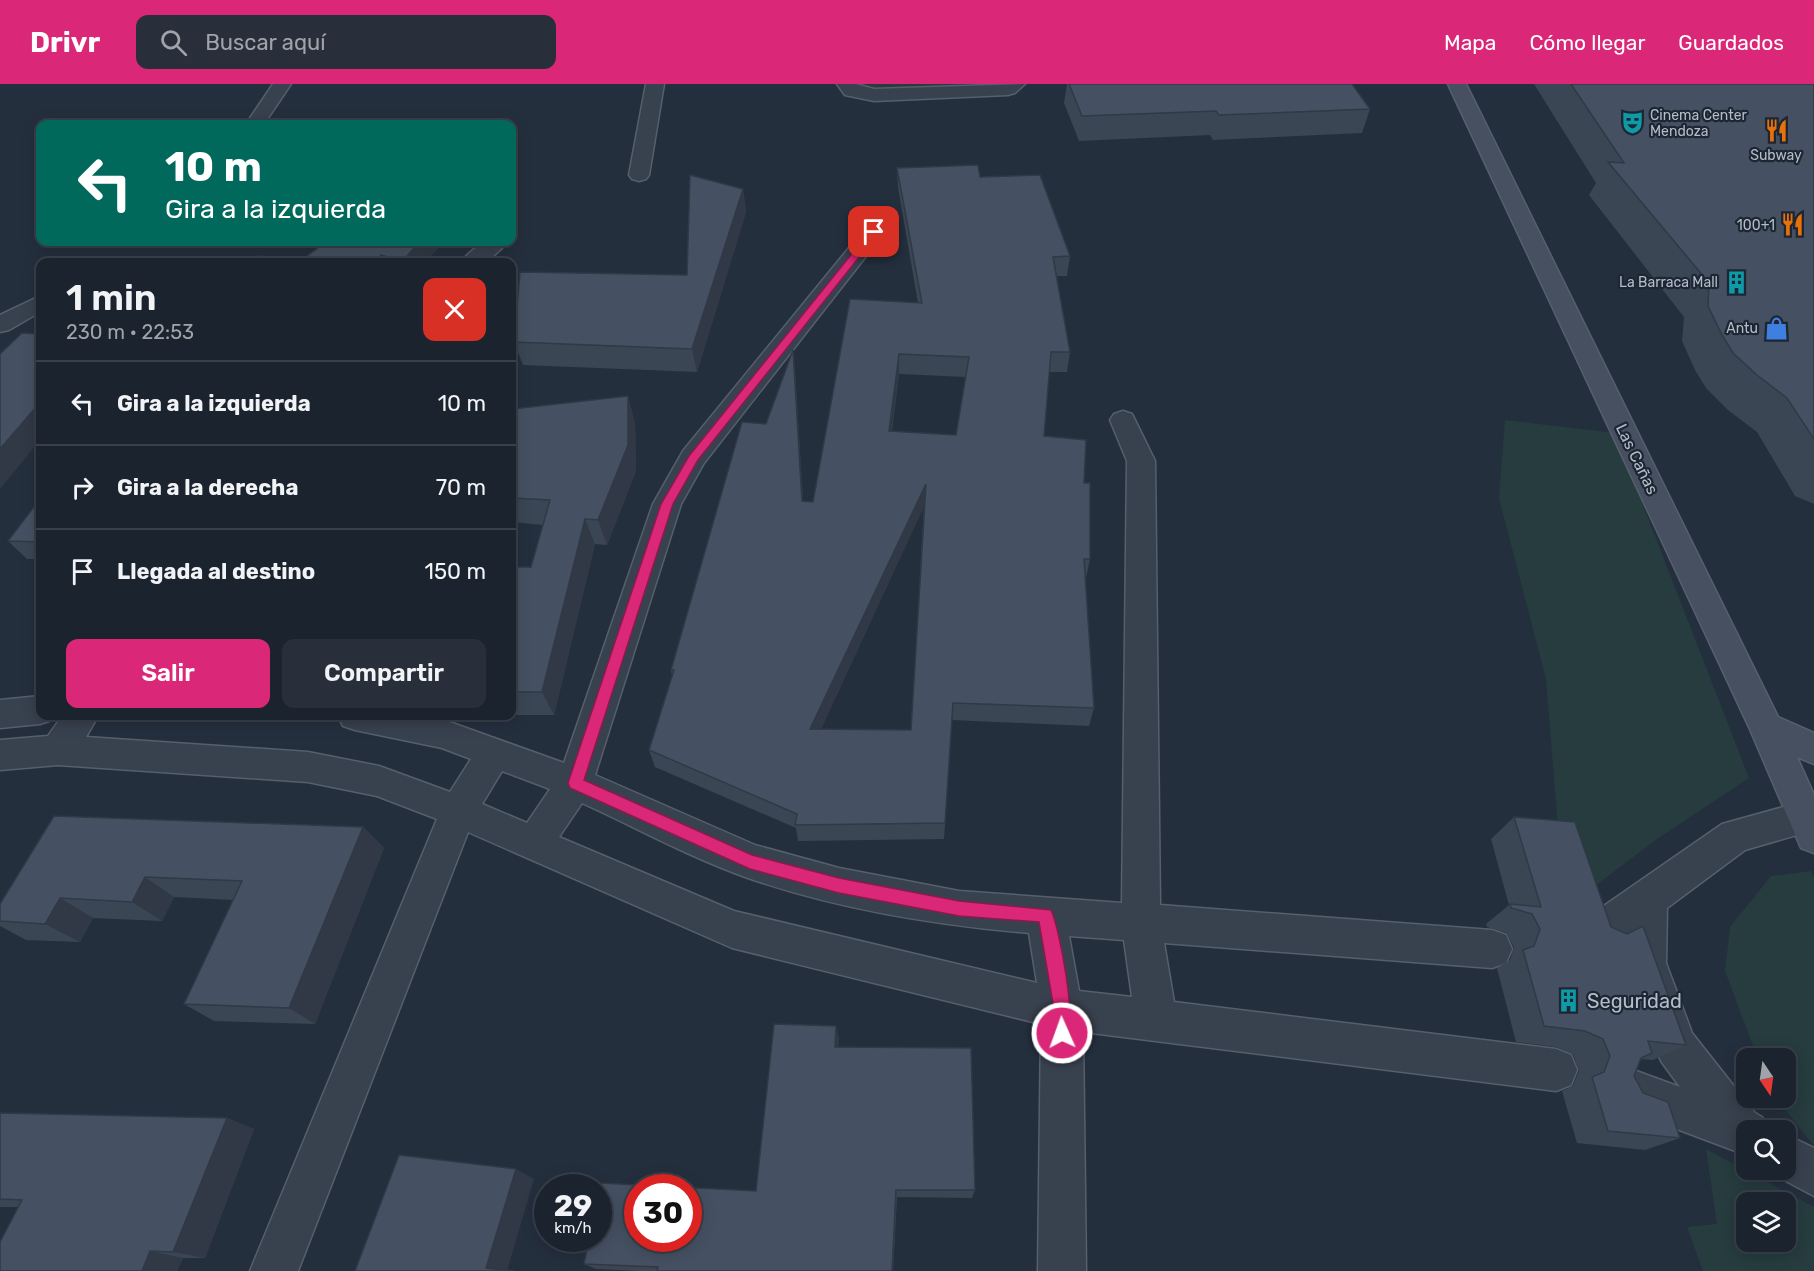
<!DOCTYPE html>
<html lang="es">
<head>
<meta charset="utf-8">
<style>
  :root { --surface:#1b232e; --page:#282f3a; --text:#f1f3f6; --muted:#a0a4aa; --line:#39404a; --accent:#db2777 }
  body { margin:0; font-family:Rubik,sans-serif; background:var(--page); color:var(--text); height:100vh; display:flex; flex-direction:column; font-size:22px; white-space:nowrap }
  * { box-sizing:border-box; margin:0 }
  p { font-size:20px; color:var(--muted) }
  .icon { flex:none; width:33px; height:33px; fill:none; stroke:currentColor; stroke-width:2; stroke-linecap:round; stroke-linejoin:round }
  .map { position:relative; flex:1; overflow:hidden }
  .drawer { position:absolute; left:36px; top:174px; width:480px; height:462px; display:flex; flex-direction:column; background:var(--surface); border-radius:12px; box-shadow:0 3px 15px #0003,0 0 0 2px var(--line) }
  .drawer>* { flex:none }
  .guide { position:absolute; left:36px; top:36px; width:480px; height:126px; border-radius:12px; box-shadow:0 3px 15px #0003,0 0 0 2px var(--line); background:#00695c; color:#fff; overflow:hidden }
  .needle { width:39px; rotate:167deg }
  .tools { position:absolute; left:1736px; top:964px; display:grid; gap:12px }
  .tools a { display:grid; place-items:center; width:60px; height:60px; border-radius:12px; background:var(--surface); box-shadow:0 3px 15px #0003,0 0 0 2px var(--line); font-size:30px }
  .speed { position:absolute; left:534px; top:1090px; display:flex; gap:12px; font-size:30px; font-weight:700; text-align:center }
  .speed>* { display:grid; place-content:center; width:78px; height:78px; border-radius:50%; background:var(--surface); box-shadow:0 3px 15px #0003,0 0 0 2px var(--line); line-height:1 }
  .speed small { font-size:15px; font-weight:400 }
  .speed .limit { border:9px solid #d22; background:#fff; color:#111 }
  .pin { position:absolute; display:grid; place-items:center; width:51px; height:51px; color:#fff; margin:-26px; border-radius:12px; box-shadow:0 3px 9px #0006 }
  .me { position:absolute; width:66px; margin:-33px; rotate:358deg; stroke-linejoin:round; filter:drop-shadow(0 0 4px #0008) }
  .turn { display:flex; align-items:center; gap:21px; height:126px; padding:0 30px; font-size:27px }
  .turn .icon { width:78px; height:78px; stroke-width:2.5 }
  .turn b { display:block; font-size:42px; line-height:51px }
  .round { display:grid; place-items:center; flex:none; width:63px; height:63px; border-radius:12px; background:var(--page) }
  .head { display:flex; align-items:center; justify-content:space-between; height:102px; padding:0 30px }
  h1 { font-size:36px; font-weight:600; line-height:45px }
  .button { display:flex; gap:12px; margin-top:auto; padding:12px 30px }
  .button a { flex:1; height:69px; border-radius:12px; background:var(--accent); color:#fff; font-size:24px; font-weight:600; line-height:69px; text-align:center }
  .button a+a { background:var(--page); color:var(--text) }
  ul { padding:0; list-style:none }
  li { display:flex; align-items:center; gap:18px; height:84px; padding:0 30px; border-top:2px solid var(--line) }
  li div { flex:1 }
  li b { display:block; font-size:22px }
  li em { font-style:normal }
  header { display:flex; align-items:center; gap:36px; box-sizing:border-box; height:84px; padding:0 30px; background:var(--accent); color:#fff }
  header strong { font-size:28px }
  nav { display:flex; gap:33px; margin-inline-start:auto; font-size:21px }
  .search { width:420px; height:54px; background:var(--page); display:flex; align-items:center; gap:15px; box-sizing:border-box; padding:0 21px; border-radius:12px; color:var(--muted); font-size:22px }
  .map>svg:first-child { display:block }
  .green { fill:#263c3f; fill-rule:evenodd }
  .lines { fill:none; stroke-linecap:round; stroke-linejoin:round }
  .street-casing { stroke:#565f6c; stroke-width:3 }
  .secondary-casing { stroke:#565f6c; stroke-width:3 }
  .street { fill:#38414e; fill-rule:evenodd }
  .secondary { fill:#465061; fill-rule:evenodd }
  .wall { fill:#3b4654; fill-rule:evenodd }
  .shaded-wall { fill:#303945 }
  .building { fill:#455162; stroke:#303945; stroke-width:1.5; fill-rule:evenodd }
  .route { fill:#db2777; stroke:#8e194d; stroke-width:1.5 }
  .labels { text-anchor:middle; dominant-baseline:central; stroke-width:4.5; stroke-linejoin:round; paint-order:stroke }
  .far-poi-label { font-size:14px; fill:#b4bcc9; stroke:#1d2633; text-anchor:end }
  .street-label { font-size:16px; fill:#b4bcc9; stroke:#1d2633 }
  .near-poi-label { font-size:20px; fill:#b4bcc9; stroke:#1d2633; text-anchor:start }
</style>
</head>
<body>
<header>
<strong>Drivr</strong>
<div class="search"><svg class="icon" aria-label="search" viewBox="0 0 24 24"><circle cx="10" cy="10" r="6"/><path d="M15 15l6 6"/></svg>Buscar aquí</div>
<nav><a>Mapa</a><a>Cómo llegar</a><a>Guardados</a></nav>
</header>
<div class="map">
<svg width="1814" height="1187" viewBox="0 0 1814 1187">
  <rect width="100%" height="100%" fill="#242f3e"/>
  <!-- green -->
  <g class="green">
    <path d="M 846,0 L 1016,0 L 1008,5 L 874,11 Z"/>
    <path d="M 1505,336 L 1615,349 L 1749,694 L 1657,755 L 1595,802 L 1560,768 L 1546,595 L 1499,414 Z"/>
    <path d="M 1811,787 L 1814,793 L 1814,1062 L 1776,1014 L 1785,1014 L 1785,975 L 1758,975 L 1725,887 L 1730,843 L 1771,792 Z"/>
    <path d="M 1706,1065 L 1814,1123 L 1814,1187 L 1703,1187 L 1687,1143 L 1717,1140 ZM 1746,1119 L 1785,1119 L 1785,1158 L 1746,1158 Z"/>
  </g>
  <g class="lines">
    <defs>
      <g id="street">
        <path d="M 273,0 L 291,0 L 264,40 L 246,40 Z"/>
        <path d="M 646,0 L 664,0 L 649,91 L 646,95 L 639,97 L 632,95 L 629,91 Z"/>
        <path d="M 837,0 L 856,0 L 874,5 L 1025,0 L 1015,9 L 1008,11 L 874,17 L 845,11 Z"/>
        <path d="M 874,141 L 882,143 L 885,148 L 704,379 L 681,420 L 595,691 L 755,761 L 839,784 L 959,807 L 1122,819 L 1127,377 L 1110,336 L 1114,330 L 1123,327 L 1132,330 L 1155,377 L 1160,821 L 1492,846 L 1506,851 L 1512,865 L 1506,879 L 1492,884 L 1164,859 L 1174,918 L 1556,965 L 1571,971 L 1577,986 L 1571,1001 L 1556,1007 L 1083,948 L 1086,1187 L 1038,1187 L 1041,940 L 732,864 L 468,748 L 298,1187 L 250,1187 L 437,735 L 377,712 L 308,698 L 58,681 L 0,686 L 0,656 L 48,652 L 62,632 L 98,632 L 86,653 L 308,668 L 379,682 L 450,708 L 471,675 L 442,664 L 355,646 L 343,642 L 338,632 L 424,632 L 444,636 L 564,679 L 653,420 L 683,367 L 866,143 ZM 502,687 L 550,705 L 527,739 L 482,720 ZM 582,719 C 637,744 691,774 748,794 C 838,825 935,841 1029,849 L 1037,899 L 734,827 L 559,753 ZM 1069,852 L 1124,856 L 1132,913 L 1079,907 Z"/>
        <path d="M 490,158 L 499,159 L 502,164 L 487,178 L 462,178 C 467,169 479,160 490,158 Z"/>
        <path d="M 40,212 L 40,228 L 9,246 L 0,248 L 0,231 Z"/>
        <path d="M 40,612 L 40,632 L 54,632 L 52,636 L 40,640 L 0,644 L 0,616 Z"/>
        <path d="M 1805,717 L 1814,720 L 1814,746 L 1745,766 L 1667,824 L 1666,879 L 1692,949 L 1755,1029 L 1762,1033 L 1767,1047 L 1746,1047 L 1746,1071 L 1613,1021 L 1606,1006 L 1613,991 L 1628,984 L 1680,1003 L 1661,977 L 1655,962 L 1626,879 L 1627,851 L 1599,867 L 1585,861 L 1579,848 L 1585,835 L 1722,740 Z"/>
        <path d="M 1785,1050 L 1814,1064 L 1814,1112 L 1769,1088 L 1768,1086 L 1785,1086 Z"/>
      </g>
      <path id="secondary" d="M 1448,0 L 1466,0 L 1778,633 L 1814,649 L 1814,680 L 1797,673 L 1814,711 L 1814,769 L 1801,764 L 1749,643 Z"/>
    </defs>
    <!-- street casing -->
    <use href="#street" class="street-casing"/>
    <!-- secondary casing -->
    <use href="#secondary" class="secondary-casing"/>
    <!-- street -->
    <use href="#street" class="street"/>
    <!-- secondary -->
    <use href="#secondary" class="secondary"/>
  </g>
  <!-- wall -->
  <g class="wall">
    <path d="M 1067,0 L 1352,0 L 1370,25 L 1362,49 L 1213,56 L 1210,51 L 1079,57 L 1064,19 Z"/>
    <path d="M 1534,0 L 1814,0 L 1814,420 L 1795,412 L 1757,348 L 1728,326 L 1706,304 L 1695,286 L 1682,257 L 1684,233 L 1589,111 L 1596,99 Z"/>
    <path d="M 897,84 L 980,93 L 1070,172 L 1067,192 L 1056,192 L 1070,268 L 1067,288 L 1049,288 L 1044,352 L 1084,399 L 1090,475 L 1086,494 L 1085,494 L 1094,624 L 1089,642 L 952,636 L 944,755 L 798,757 L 796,744 L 655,683 L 649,666 L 672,592 L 671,586 L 766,340 L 793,266 L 795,286 L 803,417 L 813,418 L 918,219 L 898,103 ZM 899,290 L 966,293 L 956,351 L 892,347 ZM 924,422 L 911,646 L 821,645 Z"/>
    <path d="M 743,105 L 746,128 L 697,288 L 523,281 L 514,258 L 687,191 Z"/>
    <path d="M 438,164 L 425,178 L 251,178 L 304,174 Z"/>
    <path d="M 512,325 L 635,338 L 636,387 L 607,461 L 595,460 L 554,631 L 512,631 L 512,483 L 531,483 L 543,441 L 512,438 Z"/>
    <path d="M 40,415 L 40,475 L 27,475 L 8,457 Z"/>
    <path d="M 1514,733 L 1611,843 L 1686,961 L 1653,976 L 1641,975 L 1634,992 L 1643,1009 L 1680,1054 L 1645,1066 L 1577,1059 L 1562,1007 L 1573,1002 L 1579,987 L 1573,970 L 1556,963 L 1516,958 L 1497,884 L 1510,876 L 1514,864 L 1507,849 L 1487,843 L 1486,840 L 1509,821 L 1491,755 Z"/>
    <path d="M 363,743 L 384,764 L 315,940 L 214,937 L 184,920 L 233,816 L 174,813 L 162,837 L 93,834 L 80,858 L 26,856 L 0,842 L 0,820 Z"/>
    <path d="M 836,942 L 839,955 L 838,963 L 975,1106 L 972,1114 L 897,1113 L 893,1187 L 639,1187 L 596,1185 L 584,1180 L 756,1107 Z"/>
    <path d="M 0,1029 L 227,1034 L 254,1045 L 205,1174 L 183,1174 L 177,1187 L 0,1187 L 18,1123 L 0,1123 Z"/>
  </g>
  <!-- shaded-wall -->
  <g class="shaded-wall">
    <path d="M 743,105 L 746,128 L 697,288 L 692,265 Z"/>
    <path d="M 419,158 L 435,158 L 438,164 L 425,178 L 404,178 L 403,177 Z"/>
    <path d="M 381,171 L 384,178 L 376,178 Z"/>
    <path d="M 793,266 L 795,286 L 804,436 L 802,417 Z"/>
    <path d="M 899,270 L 899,290 L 889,366 L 889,347 Z"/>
    <path d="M 628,312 L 635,338 L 636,387 L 607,461 L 598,436 Z"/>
    <path d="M 38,321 L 40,324 L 40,356 L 0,405 L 0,365 Z"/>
    <path d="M 926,400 L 925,420 L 813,662 L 810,645 Z"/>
    <path d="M 585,435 L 595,460 L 554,631 L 542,608 Z"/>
    <path d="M 363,743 L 384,764 L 315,940 L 289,924 Z"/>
    <path d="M 145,793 L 174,813 L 162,837 L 132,818 Z"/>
    <path d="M 60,814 L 93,834 L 80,858 L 45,840 Z"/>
    <path d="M 836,942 L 839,955 L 837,975 L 835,963 Z"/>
    <path d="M 227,1034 L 254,1045 L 205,1174 L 173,1168 Z"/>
    <path d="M 516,1085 L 534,1095 L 507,1187 L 486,1184 Z"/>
    <path d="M 896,1106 L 893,1187 L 892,1187 Z"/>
    <path d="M 150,1167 L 183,1174 L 177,1187 L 142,1187 Z"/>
  </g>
  <!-- building -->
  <g class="building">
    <path d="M 1069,0 L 1352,0 L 1370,25 L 1219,31 L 1216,27 L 1082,32 Z"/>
    <path d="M 1571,0 L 1814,0 L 1814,355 L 1787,314 L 1757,291 L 1733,269 L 1722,251 L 1708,222 L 1709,199 L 1608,78 L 1624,79 Z"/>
    <path d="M 978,81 L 980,93 L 1040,91 L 1070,172 L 1053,173 L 1070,268 L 1051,268 L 1044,352 L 1086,356 L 1084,399 L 1090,399 L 1090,475 L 1084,475 L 1094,624 L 953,619 L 945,739 L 795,741 L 797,730 L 649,666 L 674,586 L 671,586 L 742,338 L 766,340 L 793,266 L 802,417 L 813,418 L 850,215 L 922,219 L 897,84 ZM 899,270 L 969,273 L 956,351 L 889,347 ZM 926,400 L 911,646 L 810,645 Z"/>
    <path d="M 690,91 L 743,105 L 692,265 L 514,258 L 520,188 L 687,191 Z"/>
    <path d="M 326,158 L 419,158 L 403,177 L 381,171 L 376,178 L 251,178 L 256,172 L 304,174 Z"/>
    <path d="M 22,249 L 40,250 L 40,321 L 38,321 L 0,365 L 0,270 Z"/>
    <path d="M 628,312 L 628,361 L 598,436 L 585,435 L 542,608 L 512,608 L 512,483 L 531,483 L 550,416 L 512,414 L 512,325 Z"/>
    <path d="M 40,415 L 40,458 L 8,457 Z"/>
    <path d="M 54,732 L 363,743 L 289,924 L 184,920 L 242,797 L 145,793 L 132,818 L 60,814 L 45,840 L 0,837 L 0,820 Z"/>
    <path d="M 1514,733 L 1575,738 L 1611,843 L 1627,850 L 1643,842 L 1686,961 L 1648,957 L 1652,969 L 1641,974 L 1634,992 L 1643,1009 L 1668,1018 L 1680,1054 L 1608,1047 L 1592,993 L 1604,988 L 1610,972 L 1603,955 L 1585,947 L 1544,942 L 1523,866 L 1534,862 L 1540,845 L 1532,830 L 1511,824 L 1510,820 L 1541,823 Z"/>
    <path d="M 774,940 L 836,942 L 835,963 L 971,964 L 975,1106 L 896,1106 L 892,1187 L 657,1187 L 658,1183 L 584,1180 L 589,1155 L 598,1155 L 598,1108 L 600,1099 L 756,1107 ZM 638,1104 L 688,1104 L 688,1155 L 638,1155 Z"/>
    <path d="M 0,1029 L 227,1034 L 173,1168 L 150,1167 L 142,1187 L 0,1187 L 0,1158 L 22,1116 L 0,1115 Z"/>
    <path d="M 399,1071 L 516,1085 L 486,1184 L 514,1187 L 355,1187 Z"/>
  </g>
  <!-- route -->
  <path class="route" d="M 871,146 L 879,148 L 698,376 L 673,420 L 584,696 L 752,771 L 839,794 L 959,817 L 1051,826 C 1060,845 1076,936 1068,955 L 1062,957 L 1056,955 L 1054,949 L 1054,925 L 1039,838 L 959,832 L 839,809 L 750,785 L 570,704 L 568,699 L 661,420 L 689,372 Z"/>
  <!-- icons -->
  <defs>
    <symbol id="theatre-bare" viewBox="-9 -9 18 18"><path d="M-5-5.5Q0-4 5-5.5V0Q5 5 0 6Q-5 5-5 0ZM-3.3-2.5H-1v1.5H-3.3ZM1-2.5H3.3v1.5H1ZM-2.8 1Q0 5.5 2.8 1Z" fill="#0f9aa8" stroke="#1d2633" stroke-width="2.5" paint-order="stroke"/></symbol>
    <symbol id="restaurant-bare" viewBox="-9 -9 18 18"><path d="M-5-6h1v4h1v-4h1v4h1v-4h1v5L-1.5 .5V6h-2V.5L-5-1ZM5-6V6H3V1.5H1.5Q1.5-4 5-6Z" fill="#e8710a" stroke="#1d2633" stroke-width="2.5" paint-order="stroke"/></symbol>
    <symbol id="building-bare" viewBox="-9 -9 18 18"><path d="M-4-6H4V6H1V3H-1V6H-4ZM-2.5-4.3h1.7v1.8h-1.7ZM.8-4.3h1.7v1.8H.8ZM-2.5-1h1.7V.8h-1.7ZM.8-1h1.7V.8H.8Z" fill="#0f9aa8" stroke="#1d2633" stroke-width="2.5" paint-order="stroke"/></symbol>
    <symbol id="shop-bare" viewBox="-9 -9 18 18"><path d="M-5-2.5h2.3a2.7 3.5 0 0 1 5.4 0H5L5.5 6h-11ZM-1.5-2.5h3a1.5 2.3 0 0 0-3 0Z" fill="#3f7fe0" stroke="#1d2633" stroke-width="2.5" paint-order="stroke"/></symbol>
  </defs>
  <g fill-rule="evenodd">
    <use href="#theatre-bare" x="1616" y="22" width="33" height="33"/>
    <use href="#restaurant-bare" x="1760" y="30" width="33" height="33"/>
    <use href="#restaurant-bare" x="1776" y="124" width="33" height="33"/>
    <use href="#building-bare" x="1720" y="182" width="33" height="33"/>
    <use href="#shop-bare" x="1760" y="228" width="33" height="33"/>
    <use href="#building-bare" x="1552" y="900" width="33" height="33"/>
  </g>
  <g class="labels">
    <!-- far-poi labels -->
    <g class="far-poi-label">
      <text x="1650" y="31" text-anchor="start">Cinema Center<tspan x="1650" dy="16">Mendoza</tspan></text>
      <text x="1776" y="71" text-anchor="middle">Subway</text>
      <text x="1775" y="141">100+1</text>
      <text x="1718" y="198">La Barraca Mall</text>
      <text x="1758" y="244">Antu</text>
    </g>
    <!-- street labels -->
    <g class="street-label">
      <text transform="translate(1637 375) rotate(64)">Las Cañas</text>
    </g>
    <!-- near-poi labels -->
    <g class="near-poi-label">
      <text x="1587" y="917">Seguridad</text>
    </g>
  </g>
</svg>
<div class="tools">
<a><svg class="needle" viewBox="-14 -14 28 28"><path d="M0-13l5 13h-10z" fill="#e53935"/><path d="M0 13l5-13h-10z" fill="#a0a4aa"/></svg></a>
<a><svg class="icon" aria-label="search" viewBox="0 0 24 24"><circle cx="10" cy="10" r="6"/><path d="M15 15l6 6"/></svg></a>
<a><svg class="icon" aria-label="layers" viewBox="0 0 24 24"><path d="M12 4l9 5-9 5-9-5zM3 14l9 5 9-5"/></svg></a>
</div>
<div class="speed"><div>29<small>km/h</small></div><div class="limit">30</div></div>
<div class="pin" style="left:874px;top:148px;background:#d93025"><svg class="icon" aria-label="arrive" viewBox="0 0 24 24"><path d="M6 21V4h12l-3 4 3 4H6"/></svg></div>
<svg class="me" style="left:1062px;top:949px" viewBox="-20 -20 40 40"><circle r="17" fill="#db2777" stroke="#fff" stroke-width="3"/><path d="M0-11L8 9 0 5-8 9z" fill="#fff"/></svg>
<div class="guide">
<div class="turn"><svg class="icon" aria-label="left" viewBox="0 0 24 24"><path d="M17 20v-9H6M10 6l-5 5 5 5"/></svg><div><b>10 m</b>Gira a la izquierda</div></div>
</div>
<section class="drawer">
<div class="head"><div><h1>1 min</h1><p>230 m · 22:53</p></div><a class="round" style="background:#d93025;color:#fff"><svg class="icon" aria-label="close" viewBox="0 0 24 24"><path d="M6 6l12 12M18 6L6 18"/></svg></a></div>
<ul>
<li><svg class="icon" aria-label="left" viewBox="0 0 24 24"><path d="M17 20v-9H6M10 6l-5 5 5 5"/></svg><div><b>Gira a la izquierda</b></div><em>10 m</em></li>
<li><svg class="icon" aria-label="right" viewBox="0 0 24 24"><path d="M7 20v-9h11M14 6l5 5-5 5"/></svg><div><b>Gira a la derecha</b></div><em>70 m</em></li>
<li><svg class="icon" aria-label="arrive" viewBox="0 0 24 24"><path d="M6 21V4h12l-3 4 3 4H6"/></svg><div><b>Llegada al destino</b></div><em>150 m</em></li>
</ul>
<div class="button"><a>Salir</a><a>Compartir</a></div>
</section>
</div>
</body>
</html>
